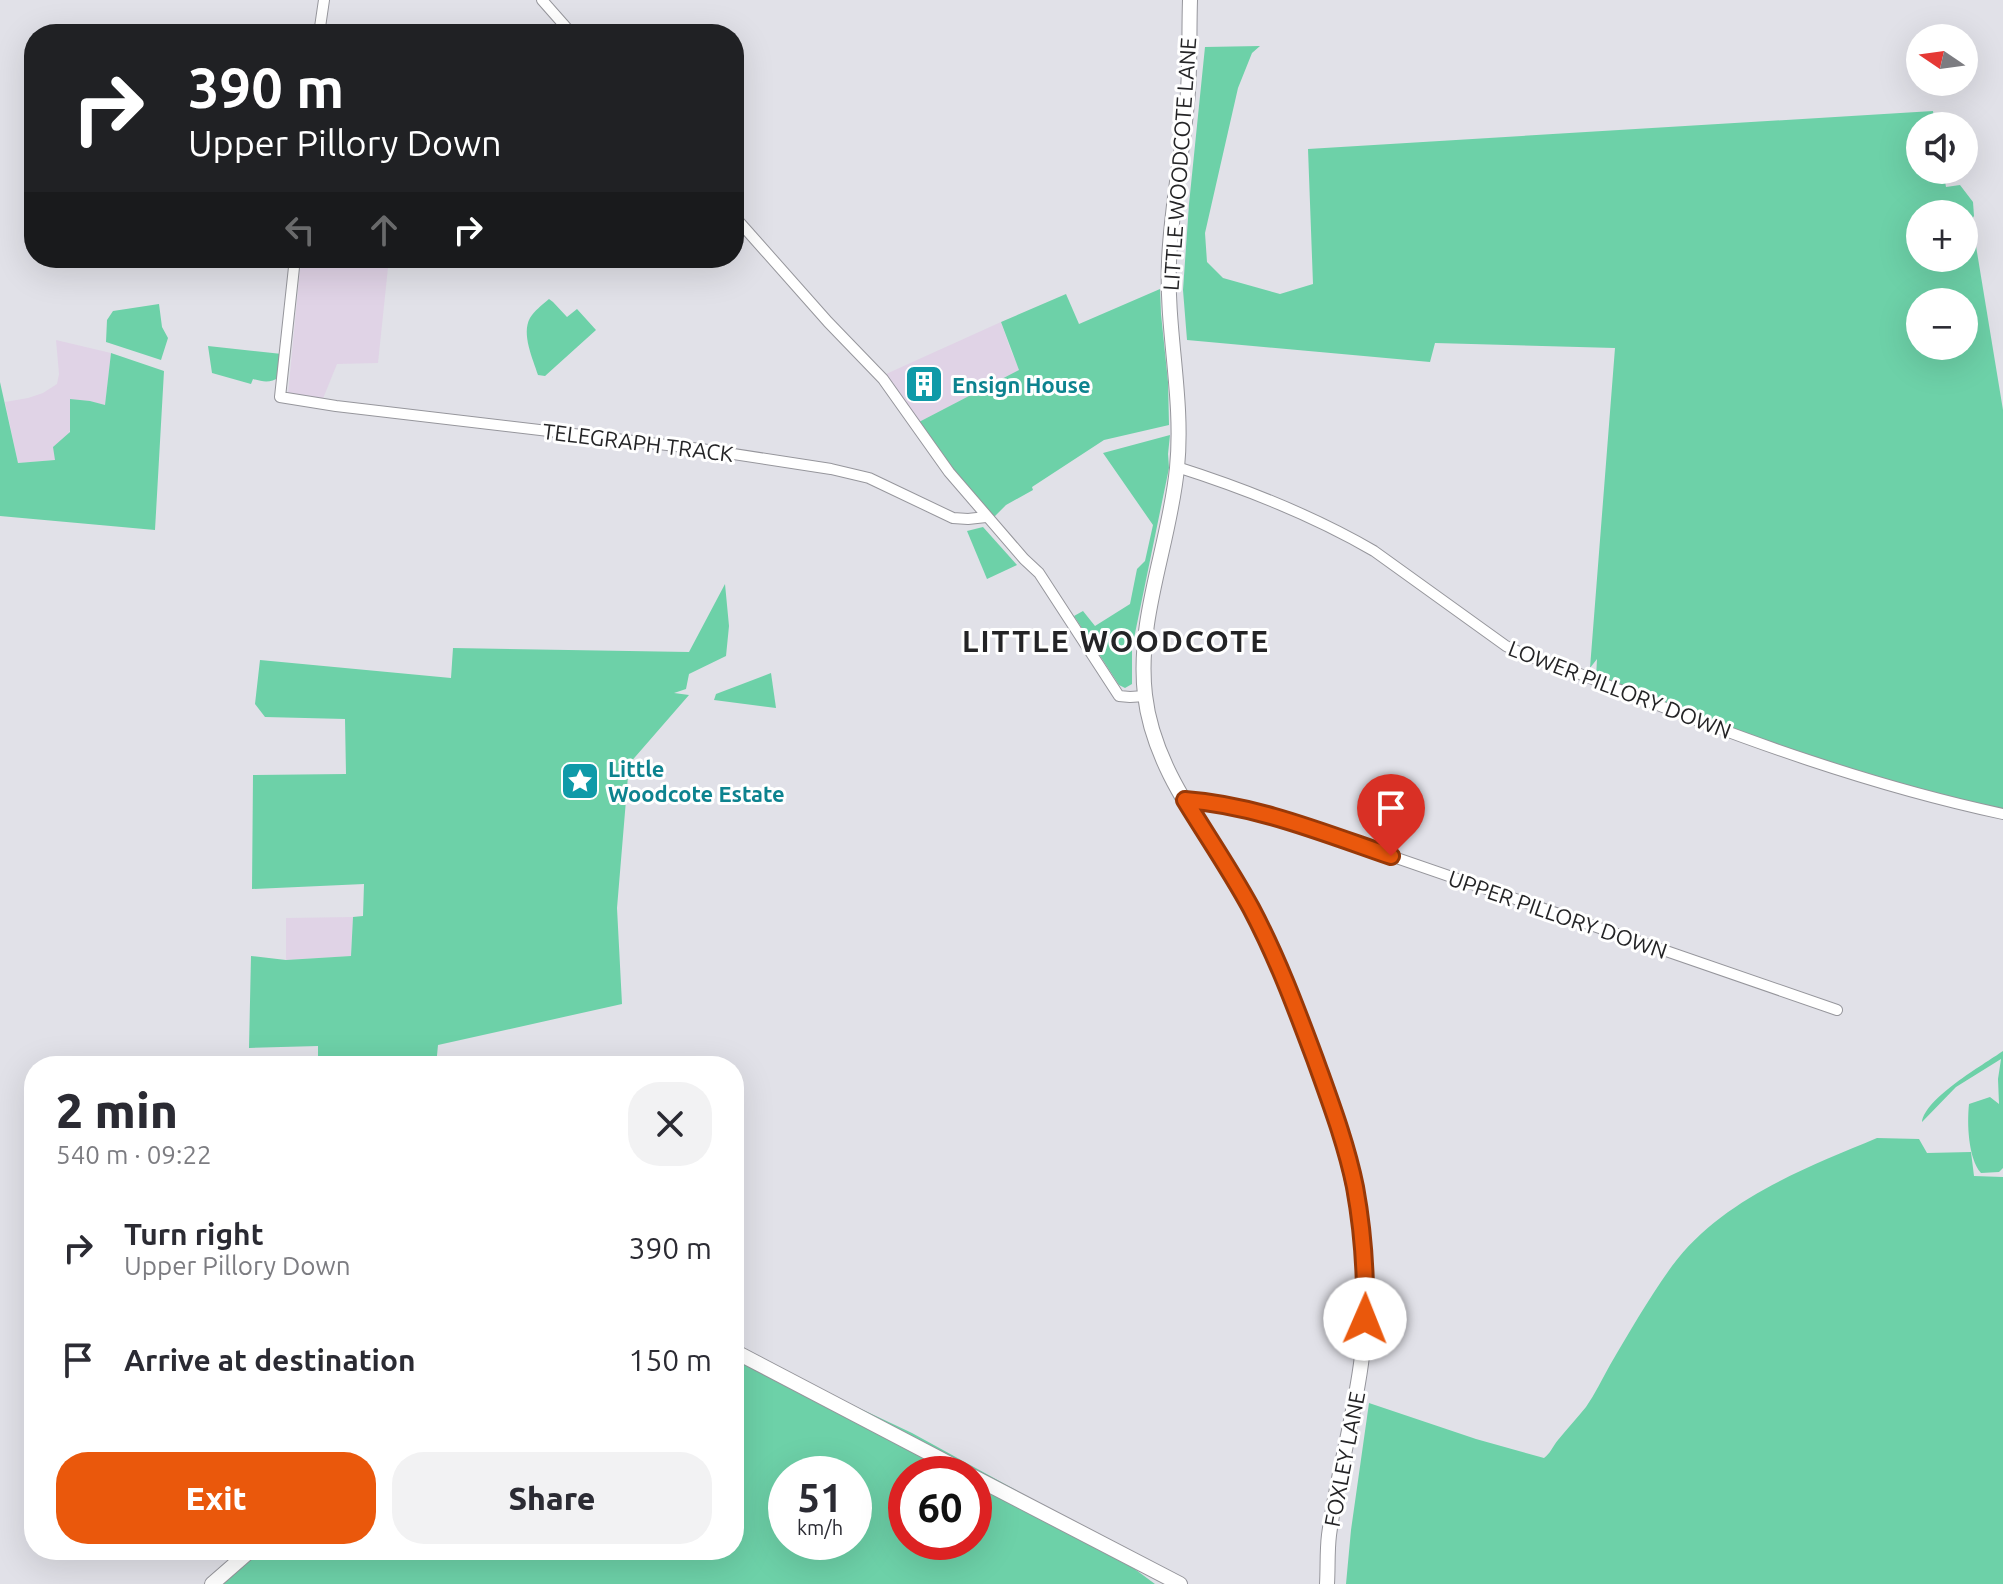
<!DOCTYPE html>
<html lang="en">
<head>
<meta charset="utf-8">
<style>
  :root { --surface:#fff; --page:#f2f2f3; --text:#2b2b33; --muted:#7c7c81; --accent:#ea580c }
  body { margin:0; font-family:Ubuntu,sans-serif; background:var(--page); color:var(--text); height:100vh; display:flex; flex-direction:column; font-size:30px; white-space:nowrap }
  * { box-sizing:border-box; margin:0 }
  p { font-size:26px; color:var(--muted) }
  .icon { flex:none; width:44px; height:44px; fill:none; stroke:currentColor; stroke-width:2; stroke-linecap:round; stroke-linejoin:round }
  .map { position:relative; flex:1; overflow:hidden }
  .drawer { position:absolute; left:24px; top:1056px; width:720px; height:504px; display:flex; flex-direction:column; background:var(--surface); border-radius:32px; box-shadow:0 8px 32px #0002 }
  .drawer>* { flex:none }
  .guide { position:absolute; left:24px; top:24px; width:720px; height:244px; border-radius:32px; box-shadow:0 8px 32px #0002; background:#202124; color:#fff; overflow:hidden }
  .needle { width:52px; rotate:283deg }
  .buttons { position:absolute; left:1906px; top:24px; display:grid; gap:16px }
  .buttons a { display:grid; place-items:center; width:72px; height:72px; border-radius:50%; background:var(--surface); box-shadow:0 8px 32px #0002; font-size:40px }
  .speed { position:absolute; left:768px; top:1456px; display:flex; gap:16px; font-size:40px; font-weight:700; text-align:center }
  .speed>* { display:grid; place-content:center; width:104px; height:104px; border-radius:50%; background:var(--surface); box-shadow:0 8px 32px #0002; line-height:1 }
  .speed small { font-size:20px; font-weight:400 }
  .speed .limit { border:12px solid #d22; background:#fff; color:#111 }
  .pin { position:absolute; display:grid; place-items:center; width:68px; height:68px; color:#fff; margin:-82px -34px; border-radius:50% 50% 50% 0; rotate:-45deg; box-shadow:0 0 8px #0007 }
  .pin .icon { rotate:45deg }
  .me { position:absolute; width:88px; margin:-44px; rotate:1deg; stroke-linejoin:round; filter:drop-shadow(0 0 6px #0008) }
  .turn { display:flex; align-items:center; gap:28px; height:168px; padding:0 32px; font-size:36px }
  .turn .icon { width:104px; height:104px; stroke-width:2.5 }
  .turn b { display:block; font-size:56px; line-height:68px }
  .lanes { display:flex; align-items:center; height:76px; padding:0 32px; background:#0003; justify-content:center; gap:40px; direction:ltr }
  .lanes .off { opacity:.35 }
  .round { display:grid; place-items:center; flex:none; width:84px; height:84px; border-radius:32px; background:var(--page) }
  .headline { display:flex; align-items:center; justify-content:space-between; height:136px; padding:0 32px }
  h1 { font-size:48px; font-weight:800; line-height:60px }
  .cta { display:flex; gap:16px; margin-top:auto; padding:16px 32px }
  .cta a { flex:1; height:92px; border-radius:32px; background:var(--accent); color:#fff; font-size:32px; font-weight:800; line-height:92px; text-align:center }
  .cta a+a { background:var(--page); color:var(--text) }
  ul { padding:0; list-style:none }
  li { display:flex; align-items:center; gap:24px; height:112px; padding:0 32px }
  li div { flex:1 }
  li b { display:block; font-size:30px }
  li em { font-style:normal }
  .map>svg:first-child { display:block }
  .commercial { fill:#e0d3e6 }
  .green { fill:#6dd1a8; fill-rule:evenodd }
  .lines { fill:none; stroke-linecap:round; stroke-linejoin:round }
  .minor-casing { stroke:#96969c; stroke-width:12 }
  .major-casing { stroke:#96969c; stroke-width:16 }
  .minor { stroke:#fff; stroke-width:10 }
  .major { stroke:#fff; stroke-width:14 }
  .route-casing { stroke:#983908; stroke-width:20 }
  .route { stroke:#ea580c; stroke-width:14 }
  .labels { text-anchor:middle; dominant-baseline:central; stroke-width:6; stroke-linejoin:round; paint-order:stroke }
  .street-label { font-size:22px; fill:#242426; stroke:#fff }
  .culture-label { font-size:22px; font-weight:bold; fill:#0d838f; stroke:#fff; text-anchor:start }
  .district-label { font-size:30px; font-weight:bold; letter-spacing:2px; fill:#242426; stroke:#fff }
</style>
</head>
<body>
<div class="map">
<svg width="2003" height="1584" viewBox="0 0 2003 1584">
  <rect width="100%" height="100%" fill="#e1e1e8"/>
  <!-- commercial -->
  <g class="commercial">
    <path d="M 317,258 L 389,258 L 378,363 L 337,364 L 322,401 L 288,394 L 300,269 L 317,260 Z"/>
    <path d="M 1001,322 L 1011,351 L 1020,370 L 919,422 L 886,374 Z"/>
    <path d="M 56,340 L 111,353 L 105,406 L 90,401 L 65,438 L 56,460 L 18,463 L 5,402 L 28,398 L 43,393 L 57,384 L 59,374 Z"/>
    <path d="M 353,917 L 351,956 L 286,960 L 286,918 Z"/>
  </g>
  <!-- green -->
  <g class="green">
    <path d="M 1260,46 L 1252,53 L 1238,88 L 1205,233 L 1207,262 L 1223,278 L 1280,294 L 1313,284 L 1308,149 L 1933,111 L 1935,126 L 1920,126 L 1920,170 L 1943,170 L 1946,187 L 1960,185 L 1973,202 L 1974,216 C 1967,225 1970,230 1975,240 L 2003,410 L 2003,811 L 1888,782 L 1708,723 L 1596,678 L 1597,659 L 1590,668 L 1615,348 L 1435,343 L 1430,362 L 1187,340 L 1183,290 L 1189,204 L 1205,47 ZM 1920,214 L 1964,214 L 1964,258 L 1920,258 ZM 1920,302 L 1964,302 L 1964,346 L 1920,346 Z"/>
    <path d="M 1160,289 L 1161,314 L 1168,382 L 1169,425 L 1104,440 L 1032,487 L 1033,490 L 1006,505 L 994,517 L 950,470 L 919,422 L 1019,370 L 1001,322 L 1066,294 L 1079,324 Z"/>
    <path d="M 549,299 L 553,302 L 567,317 L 577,309 L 596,330 L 545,376 L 538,375 C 533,359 521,334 530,318 C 534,311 542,305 549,299 Z"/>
    <path d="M 159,304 L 162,327 L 168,338 L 161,360 L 106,342 L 107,320 L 113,311 Z"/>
    <path d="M 208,346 L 282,354 L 280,377 C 270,383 264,382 253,379 L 251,384 L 212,373 Z"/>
    <path d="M 111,353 L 164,371 L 155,530 L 0,516 L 0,382 L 18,463 L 55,460 L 53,447 L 70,432 L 70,399 L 90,401 L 105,405 Z"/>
    <path d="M 1170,435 L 1168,454 L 1169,468 L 1132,648 L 1132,684 L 1125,688 L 1119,685 L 1074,616 L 1083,611 L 1095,626 L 1130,604 L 1137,569 L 1145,561 L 1153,525 L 1103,453 Z"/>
    <path d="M 983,527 L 1017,565 L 987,579 L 967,531 Z"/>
    <path d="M 725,584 L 729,626 L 726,656 L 689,674 L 686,689 L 674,693 L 689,695 L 629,764 L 617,908 L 622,1004 L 438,1045 L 436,1066 L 318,1066 L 318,1046 L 249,1048 L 251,956 L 286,960 L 351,956 L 353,917 L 363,916 L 364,884 L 252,889 L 253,775 L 346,774 L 345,719 L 265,717 L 255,704 L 260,660 L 451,678 L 453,648 L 689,652 Z"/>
    <path d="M 771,673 L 776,708 L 714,700 L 716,694 Z"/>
    <path d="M 2003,1051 L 2003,1168 L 1999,1172 L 1981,1173 C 1968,1158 1967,1123 1969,1104 L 1990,1097 L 1999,1104 L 1998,1079 L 2001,1059 L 1956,1087 L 1922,1122 C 1925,1098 1983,1065 2003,1051 Z"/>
    <path d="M 1877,1138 L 1919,1139 L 1927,1153 L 1971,1152 L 1974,1176 L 2003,1177 L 2003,1584 L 1346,1584 L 1351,1530 L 1369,1403 L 1476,1439 L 1544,1458 C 1550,1454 1553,1446 1558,1440 C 1567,1429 1577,1418 1586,1407 C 1595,1394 1602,1379 1610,1365 C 1630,1331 1649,1298 1672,1266 C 1721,1200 1803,1169 1877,1138 Z"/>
    <path d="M 734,1349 L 912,1433 L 1063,1516 L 1155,1584 L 218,1584 L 257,1550 L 734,1550 ZM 786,1474 L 854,1474 L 854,1542 L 786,1542 ZM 906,1474 L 974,1474 L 974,1542 L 906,1542 Z"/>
  </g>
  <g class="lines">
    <defs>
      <g id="minor">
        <path d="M 542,0 L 572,34"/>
        <path d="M 319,34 L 324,0"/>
        <path d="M 734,216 L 828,322 L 883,379 L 949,472 L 1024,559 L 1039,573 L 1119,696 L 1130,697 L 1145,696"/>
        <path d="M 295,258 L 280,397 L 336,406 L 701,449 L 831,469 L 869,478 L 953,518 L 968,519 L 986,517"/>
        <path d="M 1177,467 C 1243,488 1314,516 1374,551 L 1506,646 C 1530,658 1554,665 1580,674 C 1593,679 1606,685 1620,690 C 1744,740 1872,786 2003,814"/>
        <path d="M 1185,800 L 1217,803 L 1301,825 L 1837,1010"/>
      </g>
      <g id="major">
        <path d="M 1190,0 C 1189,30 1190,61 1188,91 C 1184,148 1171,205 1169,262 C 1166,331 1184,399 1177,468 C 1170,543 1136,619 1145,695 C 1154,775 1213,839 1250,907 C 1269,941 1283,977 1298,1013 C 1343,1125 1376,1234 1362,1356 C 1355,1416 1337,1475 1329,1535 C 1327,1551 1328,1568 1327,1584"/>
        <path d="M 734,1351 L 969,1474"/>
        <path d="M 974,1477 L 1180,1584"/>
        <path d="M 212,1584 L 251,1550"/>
      </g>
    </defs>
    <!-- minor casing -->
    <use href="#minor" class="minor-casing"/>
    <!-- major casing -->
    <use href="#major" class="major-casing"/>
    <!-- minor -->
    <use href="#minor" class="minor"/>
    <!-- major -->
    <use href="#major" class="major"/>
  </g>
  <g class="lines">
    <defs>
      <path id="route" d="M 1365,1319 C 1366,1274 1363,1231 1355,1187 C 1346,1143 1330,1101 1315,1059 C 1296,1008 1277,957 1251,908 C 1231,871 1207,836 1185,800 C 1255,805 1324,833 1391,856"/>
    </defs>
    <!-- route casing -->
    <use href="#route" class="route-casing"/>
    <!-- route -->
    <use href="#route" class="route"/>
  </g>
  <!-- icons -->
  <defs>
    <symbol id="building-square" viewBox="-11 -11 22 22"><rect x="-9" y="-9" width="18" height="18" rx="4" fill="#0f9aa8" stroke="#fff"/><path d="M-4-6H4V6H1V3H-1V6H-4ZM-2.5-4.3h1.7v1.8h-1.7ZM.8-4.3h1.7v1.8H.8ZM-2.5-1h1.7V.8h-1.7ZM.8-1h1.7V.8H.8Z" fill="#fff"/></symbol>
    <symbol id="sight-square" viewBox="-11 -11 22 22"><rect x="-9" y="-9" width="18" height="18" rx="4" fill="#0f9aa8" stroke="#fff"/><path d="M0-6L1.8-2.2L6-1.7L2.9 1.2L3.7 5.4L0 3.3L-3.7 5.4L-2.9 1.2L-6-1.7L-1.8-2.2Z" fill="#fff"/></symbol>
  </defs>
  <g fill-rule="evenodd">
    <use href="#building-square" x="902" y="362" width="44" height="44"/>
    <use href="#sight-square" x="558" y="759" width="44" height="44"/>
  </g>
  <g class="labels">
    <!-- street labels -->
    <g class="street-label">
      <text transform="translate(1179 164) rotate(-86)">LITTLE WOODCOTE LANE</text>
      <text transform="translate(638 442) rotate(7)">TELEGRAPH TRACK</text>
      <text transform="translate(1620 689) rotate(21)">LOWER PILLORY DOWN</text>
      <text transform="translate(1558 914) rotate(19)">UPPER PILLORY DOWN</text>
      <text transform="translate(1344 1459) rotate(-79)">FOXLEY LANE</text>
    </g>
    <!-- culture labels -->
    <g class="culture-label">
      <text x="952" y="384">Ensign House</text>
      <text x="608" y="768">Little<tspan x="608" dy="25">Woodcote Estate</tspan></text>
    </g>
    <!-- district labels -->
    <g class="district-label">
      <text x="1116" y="641">LITTLE WOODCOTE</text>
    </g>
  </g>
</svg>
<div class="buttons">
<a><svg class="needle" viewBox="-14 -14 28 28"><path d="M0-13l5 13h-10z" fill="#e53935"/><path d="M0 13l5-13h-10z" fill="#7c7c81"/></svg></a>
<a><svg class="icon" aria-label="sound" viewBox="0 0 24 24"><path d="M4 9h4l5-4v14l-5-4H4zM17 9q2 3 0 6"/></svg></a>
<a>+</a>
<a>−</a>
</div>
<div class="speed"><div>51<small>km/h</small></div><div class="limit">60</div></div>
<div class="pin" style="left:1391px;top:856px;background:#d93025"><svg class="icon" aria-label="arrive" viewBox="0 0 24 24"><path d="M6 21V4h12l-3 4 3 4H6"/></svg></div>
<svg class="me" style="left:1365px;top:1319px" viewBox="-20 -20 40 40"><circle r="19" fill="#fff"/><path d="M0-13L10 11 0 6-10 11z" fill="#ea580c"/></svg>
<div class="guide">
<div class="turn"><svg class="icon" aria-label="right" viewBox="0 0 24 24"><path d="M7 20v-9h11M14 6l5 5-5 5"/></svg><div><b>390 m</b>Upper Pillory Down</div></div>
<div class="lanes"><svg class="icon off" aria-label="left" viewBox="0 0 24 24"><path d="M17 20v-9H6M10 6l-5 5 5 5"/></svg><svg class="icon off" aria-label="ahead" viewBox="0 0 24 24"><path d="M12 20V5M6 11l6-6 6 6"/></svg><svg class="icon" aria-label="right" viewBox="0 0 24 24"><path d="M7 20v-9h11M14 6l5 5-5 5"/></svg></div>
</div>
<section class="drawer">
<div class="headline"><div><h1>2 min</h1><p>540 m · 09:22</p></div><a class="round"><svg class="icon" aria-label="close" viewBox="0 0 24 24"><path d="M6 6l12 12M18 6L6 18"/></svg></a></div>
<ul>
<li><svg class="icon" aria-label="right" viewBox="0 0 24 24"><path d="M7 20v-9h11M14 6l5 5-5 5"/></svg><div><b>Turn right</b><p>Upper Pillory Down</p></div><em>390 m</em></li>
<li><svg class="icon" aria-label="arrive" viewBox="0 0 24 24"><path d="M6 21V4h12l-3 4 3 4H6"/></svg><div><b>Arrive at destination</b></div><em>150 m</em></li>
</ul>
<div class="cta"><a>Exit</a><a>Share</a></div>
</section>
</div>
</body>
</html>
